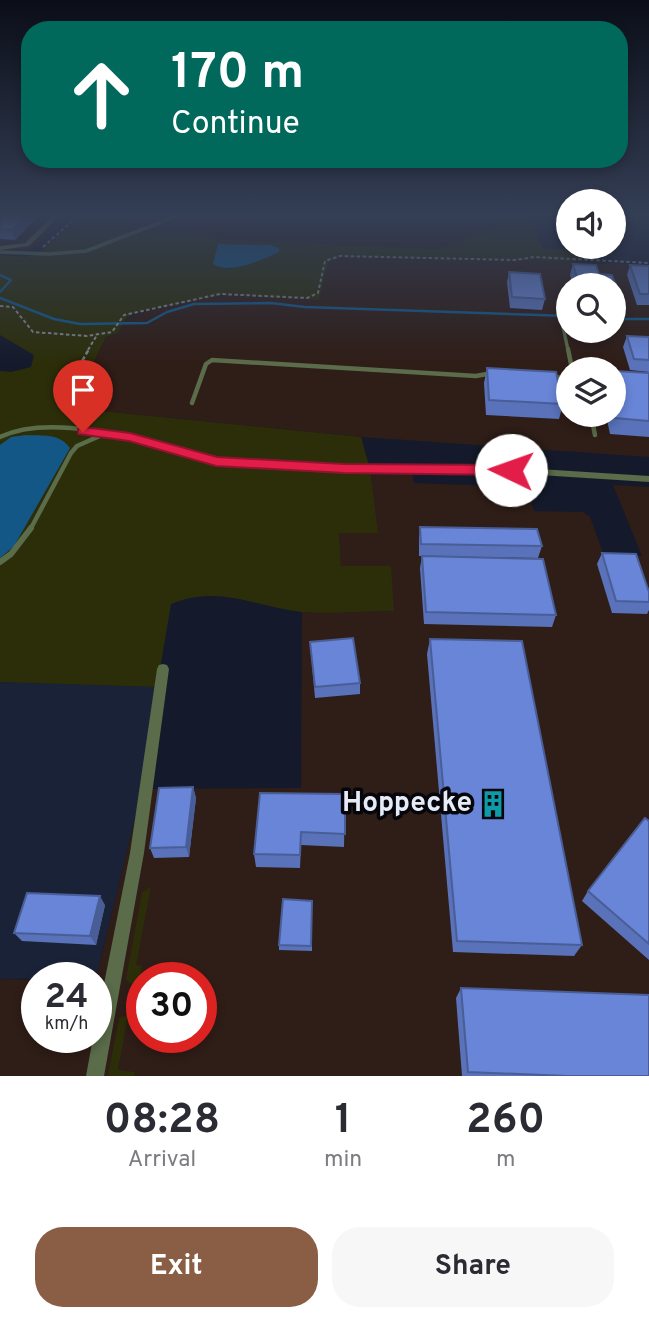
<!DOCTYPE html>
<html lang="en">
<head>
<meta charset="utf-8">
<style>
  :root { --surface:#fff; --page:#f7f7f7; --text:#2b2b33; --muted:#7c7c81; --accent:#8a5e44 }
  body { margin:0; font-family:Overpass,sans-serif; background:var(--page); color:var(--text); height:100vh; display:flex; flex-direction:column; font-size:26px; white-space:nowrap }
  * { box-sizing:border-box; margin:0 }
  p { font-size:23px; color:var(--muted) }
  .icon { flex:none; width:38px; height:38px; fill:none; stroke:currentColor; stroke-width:2; stroke-linecap:round; stroke-linejoin:round }
  .map { position:relative; height:1076px; overflow:hidden }
  .side { display:flex; flex-direction:column; background:var(--surface); flex:1 }
  .side>* { flex:none }
  .hud { position:absolute; left:21px; top:21px; width:607px; height:147px; border-radius:28px; box-shadow:0 4px 10px #0003; background:#00695c; color:#fff; overflow:hidden }
  .controls { position:absolute; left:556px; top:189px; display:grid; gap:14px }
  .controls a { display:grid; place-items:center; width:70px; height:70px; border-radius:50%; background:var(--surface); box-shadow:0 4px 10px #0003; font-size:35px }
  .speed { position:absolute; left:21px; top:962px; display:flex; gap:14px; font-size:35px; font-weight:700; text-align:center }
  .speed>* { display:grid; place-content:center; width:91px; height:91px; border-radius:50%; background:var(--surface); box-shadow:0 4px 10px #0003; line-height:1 }
  .speed small { font-size:18px; font-weight:400 }
  .speed .limit { border:10px solid #d22; background:#fff; color:#111 }
  .pin { position:absolute; display:grid; place-items:center; width:60px; height:60px; color:#fff; margin:-72px -30px; border-radius:50% 50% 50% 0; rotate:-45deg; box-shadow:0 0 7px #0007 }
  .pin .icon { rotate:45deg }
  .me { position:absolute; width:77px; margin:-38px; rotate:273deg; stroke-linejoin:round; filter:drop-shadow(0 0 5px #0008) }
  .turn { display:flex; align-items:center; gap:24px; height:147px; padding:0 35px; font-size:32px }
  .turn .icon { width:91px; height:91px; stroke-width:2.5 }
  .turn b { display:block; font-size:49px; line-height:60px }
  .eta { display:flex; justify-content:space-evenly; align-items:center; height:119px; text-align:center }
  .eta b { font-size:42px; font-weight:700; line-height:49px }
  .cta { display:flex; gap:14px; margin-top:auto; padding:14px 35px }
  .cta a { flex:1; height:80px; border-radius:28px; background:var(--accent); color:#fff; font-size:28px; font-weight:700; line-height:80px; text-align:center }
  .cta a+a { background:var(--page); color:var(--text) }
  .map>svg:first-child { display:block }
  .built { fill:#1a2238 }
  .industrial { fill:#2f1d17; fill-rule:evenodd }
  .green { fill:#2c2e09; fill-rule:evenodd }
  .water { fill:#135787 }
  .lines { fill:none; stroke-linecap:round; stroke-linejoin:round }
  .stream { stroke:#135787; stroke-width:2.5 }
  .path-far1 { stroke:#7b808e; stroke-width:2; stroke-dasharray:3.5 2.5; stroke-linecap:butt }
  .path { stroke:#7b808e; stroke-width:2.5; stroke-dasharray:4.5 2.5; stroke-linecap:butt }
  .lane-far2 { stroke:#5a6c49; stroke-width:3.5 }
  .lane-far1 { stroke:#5a6c49; stroke-width:4.5 }
  .lane { stroke:#5a6c49; stroke-width:6 }
  .street { fill:#5a6c49; fill-rule:evenodd }
  .wall { fill:#5972b9 }
  .shaded-wall { fill:#495d96 }
  .building { fill:#6885d7; stroke:#495d96; stroke-width:2 }
  .route { fill:#e11d48; stroke:#92132f; stroke-width:2 }
  .labels { text-anchor:middle; dominant-baseline:central; stroke-width:7; stroke-linejoin:round; paint-order:stroke }
  .near-poi-label { font-size:28px; font-weight:bold; fill:#e6ebf6; stroke:#04060c; text-anchor:end }
</style>
</head>
<body>
<div class="map">
<svg width="649" height="1076" viewBox="0 0 649 1076">
  <rect width="100%" height="100%" fill="#141a2b"/>
  <!-- built -->
  <path class="built" d="M 0,682 L 157,687 L 142,789 L 96,978 L 0,979 Z"/>
  <!-- industrial -->
  <g class="industrial">
    <path d="M 0,213 L 71,213 L 36,247 L 24,251 L 0,249 Z"/>
    <path d="M 122,213 L 493,213 L 496,227 L 441,249 L 214,239 L 216,235 L 133,231 L 119,215 Z"/>
    <path d="M 342,257 L 536,259 L 649,265 L 649,457 L 361,437 L 71,408 L 106,337 L 118,333 L 126,318 L 161,306 L 221,295 L 319,300 L 329,260 ZM 569,285 L 614,285 L 614,331 L 569,331 ZM 569,369 L 614,369 L 614,415 L 569,415 Z"/>
    <path d="M 370,469 L 412,472 L 414,483 L 526,487 L 534,511 L 583,512 L 590,517 L 604,555 L 642,556 L 613,485 L 649,487 L 649,1076 L 0,1076 L 0,979 L 37,980 L 37,1038 L 96,1038 L 96,978 L 142,789 L 301,788 L 302,612 L 394,611 L 341,567 L 339,533 L 377,533 ZM 142,978 L 201,978 L 201,1038 L 142,1038 Z"/>
  </g>
  <!-- green -->
  <g class="green">
    <path d="M 84,213 L 122,213 L 119,215 L 133,226 L 133,231 L 216,235 L 215,239 L 440,249 L 495,227 L 493,213 L 504,213 L 535,225 L 542,248 L 576,250 L 581,261 L 342,257 L 329,261 L 319,300 L 221,295 L 137,312 L 126,318 L 118,333 L 106,337 L 71,408 L 361,437 L 370,469 L 378,533 L 339,533 L 341,566 L 391,566 L 394,611 C 364,611 332,614 302,612 C 255,607 219,584 171,604 L 157,687 L 0,682 L 0,371 L 11,372 L 31,367 L 34,355 L 0,335 L 0,255 L 27,257 L 41,251 ZM 218,244 L 271,245 L 278,248 L 279,252 L 229,269 Z"/>
    <path d="M 151,887 L 136,965 L 142,966 L 139,985 L 132,985 L 126,979 L 142,892 Z"/>
    <path d="M 128,1015 L 118,1070 L 135,1072 L 134,1076 L 108,1076 L 119,1018 Z"/>
  </g>
  <!-- water -->
  <g class="water">
    <path d="M 218,244 L 271,245 L 279,248 L 279,252 C 261,260 231,275 213,264 Z"/>
    <path d="M 26,435 C 43,436 59,433 70,448 L 14,546 L 0,558 L 0,445 L 11,437 Z"/>
  </g>
  <g class="lines">
    <!-- stream -->
    <g class="stream">
      <path d="M 0,275 L 11,280 L 0,292"/>
      <path d="M 0,298 L 54,319 L 80,324 L 147,323 L 167,312 L 194,304 L 271,303 L 305,307 L 569,316"/>
      <path d="M 614,319 L 649,319"/>
    </g>
    <!-- path-far1 -->
    <g class="path-far1">
      <path d="M 43,247 L 81,213"/>
      <path d="M 0,306 L 13,307 L 33,332 L 87,336 L 112,332 L 124,315 L 220,294 L 307,298 L 318,293 L 325,261 L 340,256 L 515,260 L 534,257 L 649,263"/>
      <path d="M 88,350 L 97,335"/>
    </g>
    <!-- path -->
    <path class="path" d="M 58,403 L 89,349"/>
    <!-- lane-far2 -->
    <g class="lane-far2">
      <path d="M 394,213 L 439,215"/>
      <path d="M 0,252 L 49,254 L 86,251 L 185,213"/>
      <path d="M 560,313 L 568,350"/>
    </g>
    <!-- lane-far1 -->
    <g class="lane-far1">
      <path d="M 568,349 L 572,369"/>
      <path d="M 551,377 L 569,378"/>
      <path d="M 192,403 L 206,364 L 212,360 L 476,376 L 492,373"/>
      <path d="M 591,415 L 595,435"/>
      <path d="M 0,437 C 58,410 157,446 216,462"/>
      <path d="M 30,530 L 71,453 L 77,446 L 102,435"/>
    </g>
    <!-- lane -->
    <path class="lane" d="M 0,562 L 11,554 L 31,528"/>
    <!-- street -->
    <g class="street">
      <path d="M 56,213 L 62,213 L 29,246 L 0,250 L 0,246 L 25,243 Z"/>
      <path d="M 216,459 L 344,465 L 462,464 L 649,476 L 649,482 L 462,470 L 344,471 L 213,464 L 211,462 L 213,460 Z"/>
      <path d="M 163,664 L 167,665 L 169,669 L 144,853 L 104,1076 L 86,1076 L 93,1038 L 96,1038 L 96,1024 L 130,853 L 157,669 L 159,665 Z"/>
    </g>
  </g>
  <!-- wall -->
  <g class="wall">
    <path d="M 0,213 L 41,213 L 15,240 L 0,239 Z"/>
    <path d="M 573,264 L 596,265 L 599,274 L 612,275 L 618,291 L 615,302 L 614,285 L 573,285 L 570,275 Z"/>
    <path d="M 630,265 L 649,266 L 649,305 L 637,305 L 627,275 Z"/>
    <path d="M 509,272 L 545,299 L 542,310 L 510,308 L 507,282 Z"/>
    <path d="M 627,336 L 649,337 L 649,372 L 630,370 L 623,347 Z"/>
    <path d="M 487,368 L 563,404 L 559,419 L 486,415 L 484,383 Z"/>
    <path d="M 649,373 L 649,437 L 610,434 L 606,415 L 614,415 Z"/>
    <path d="M 420,527 L 542,546 L 538,558 L 419,556 L 419,538 Z"/>
    <path d="M 602,553 L 649,592 L 649,610 L 647,614 L 612,613 L 597,564 Z"/>
    <path d="M 422,556 L 556,615 L 552,627 L 424,624 L 420,568 Z"/>
    <path d="M 430,639 L 582,945 L 574,956 L 453,952 L 427,654 Z"/>
    <path d="M 310,642 L 360,683 L 360,694 L 315,698 Z"/>
    <path d="M 193,787 L 196,798 L 189,857 L 154,858 L 150,848 Z"/>
    <path d="M 345,794 L 344,847 L 301,845 L 300,868 L 256,867 L 254,854 Z"/>
    <path d="M 649,821 L 649,960 L 582,901 L 588,891 Z"/>
    <path d="M 312,901 L 312,951 L 279,950 L 279,945 Z"/>
    <path d="M 105,905 L 96,945 L 22,941 L 14,933 Z"/>
    <path d="M 461,988 L 649,1076 L 462,1076 L 456,998 Z"/>
  </g>
  <!-- shaded-wall -->
  <g class="shaded-wall">
    <path d="M 29,213 L 41,213 L 15,240 L 12,230 Z"/>
    <path d="M 193,787 L 196,798 L 189,857 L 186,847 Z"/>
    <path d="M 100,896 L 105,905 L 96,945 L 90,936 Z"/>
  </g>
  <!-- building -->
  <g class="building">
    <path d="M 0,213 L 29,213 L 12,230 L 0,229 Z"/>
    <path d="M 573,264 L 596,265 L 599,274 L 612,275 L 618,291 L 614,291 L 614,285 L 579,285 Z"/>
    <path d="M 630,265 L 649,266 L 649,294 L 640,294 Z"/>
    <path d="M 509,272 L 540,274 L 545,299 L 512,297 Z"/>
    <path d="M 627,336 L 649,337 L 649,360 L 634,359 Z"/>
    <path d="M 487,368 L 556,372 L 563,404 L 489,400 Z"/>
    <path d="M 614,371 L 649,373 L 649,421 L 615,418 L 614,415 Z"/>
    <path d="M 420,527 L 537,529 L 542,546 L 421,544 Z"/>
    <path d="M 602,553 L 636,554 L 649,592 L 649,602 L 616,601 Z"/>
    <path d="M 422,556 L 543,559 L 556,615 L 426,612 Z"/>
    <path d="M 353,638 L 360,683 L 315,687 L 310,642 Z"/>
    <path d="M 430,639 L 522,641 L 582,945 L 457,941 Z"/>
    <path d="M 193,787 L 186,847 L 150,848 L 159,788 Z"/>
    <path d="M 260,793 L 345,794 L 345,834 L 301,832 L 300,855 L 254,854 Z"/>
    <path d="M 645,818 L 649,821 L 649,944 L 588,891 Z"/>
    <path d="M 27,893 L 100,896 L 90,936 L 14,933 Z"/>
    <path d="M 283,899 L 312,901 L 311,946 L 279,945 Z"/>
    <path d="M 461,988 L 649,995 L 649,1076 L 567,1076 L 468,1072 Z"/>
  </g>
  <!-- sky -->
  <linearGradient id="sky" x2="0" y2="1"><stop stop-color="#0b0e18"/><stop offset="0.59" stop-color="#343e55"/><stop offset="1" stop-color="#343e55" stop-opacity="0"/></linearGradient>
  <rect width="649" height="364" fill="url(#sky)"/>
  <!-- route -->
  <path class="route" d="M 83,427 L 130,433 L 217,457 L 344,464 L 511,465 L 518,470 L 511,475 L 344,473 L 216,466 L 129,441 L 78,434 L 78,429 Z"/>
  <!-- icons -->
  <defs>
    <symbol id="building-bare" viewBox="-9 -9 18 18"><path d="M-4-6H4V6H1V3H-1V6H-4ZM-2.5-4.3h1.7v1.8h-1.7ZM.8-4.3h1.7v1.8H.8ZM-2.5-1h1.7V.8h-1.7ZM.8-1h1.7V.8H.8Z" fill="#0f9aa8" stroke="#04060c" stroke-width="2.5" paint-order="stroke"/></symbol>
  </defs>
  <g fill-rule="evenodd">
    <use href="#building-bare" x="474" y="785" width="38" height="38"/>
  </g>
  <g class="labels">
    <!-- near-poi labels -->
    <g class="near-poi-label">
      <text x="472" y="804">Hoppecke</text>
    </g>
  </g>
</svg>
<div class="controls">
<a><svg class="icon" aria-label="sound" viewBox="0 0 24 24"><path d="M4 9h4l5-4v14l-5-4H4zM17 9q2 3 0 6"/></svg></a>
<a><svg class="icon" aria-label="search" viewBox="0 0 24 24"><circle cx="10" cy="10" r="6"/><path d="M15 15l6 6"/></svg></a>
<a><svg class="icon" aria-label="layers" viewBox="0 0 24 24"><path d="M12 4l9 5-9 5-9-5zM3 14l9 5 9-5"/></svg></a>
</div>
<div class="speed"><div>24<small>km/h</small></div><div class="limit">30</div></div>
<div class="pin" style="left:83px;top:432px;background:#d93025"><svg class="icon" aria-label="arrive" viewBox="0 0 24 24"><path d="M6 21V4h12l-3 4 3 4H6"/></svg></div>
<svg class="me" style="left:511px;top:470px" viewBox="-20 -20 40 40"><circle r="19" fill="#fff"/><path d="M0-13L10 11 0 6-10 11z" fill="#e11d48"/></svg>
<div class="hud">
<div class="turn"><svg class="icon" aria-label="ahead" viewBox="0 0 24 24"><path d="M12 20V5M6 11l6-6 6 6"/></svg><div><b>170 m</b>Continue</div></div>
</div>
</div>
<section class="side">
<div class="eta">
<div><b>08:28</b><p>Arrival</p></div>
<div><b>1</b><p>min</p></div>
<div><b>260</b><p>m</p></div>
</div>
<div class="cta"><a>Exit</a><a>Share</a></div>
</section>
</body>
</html>
